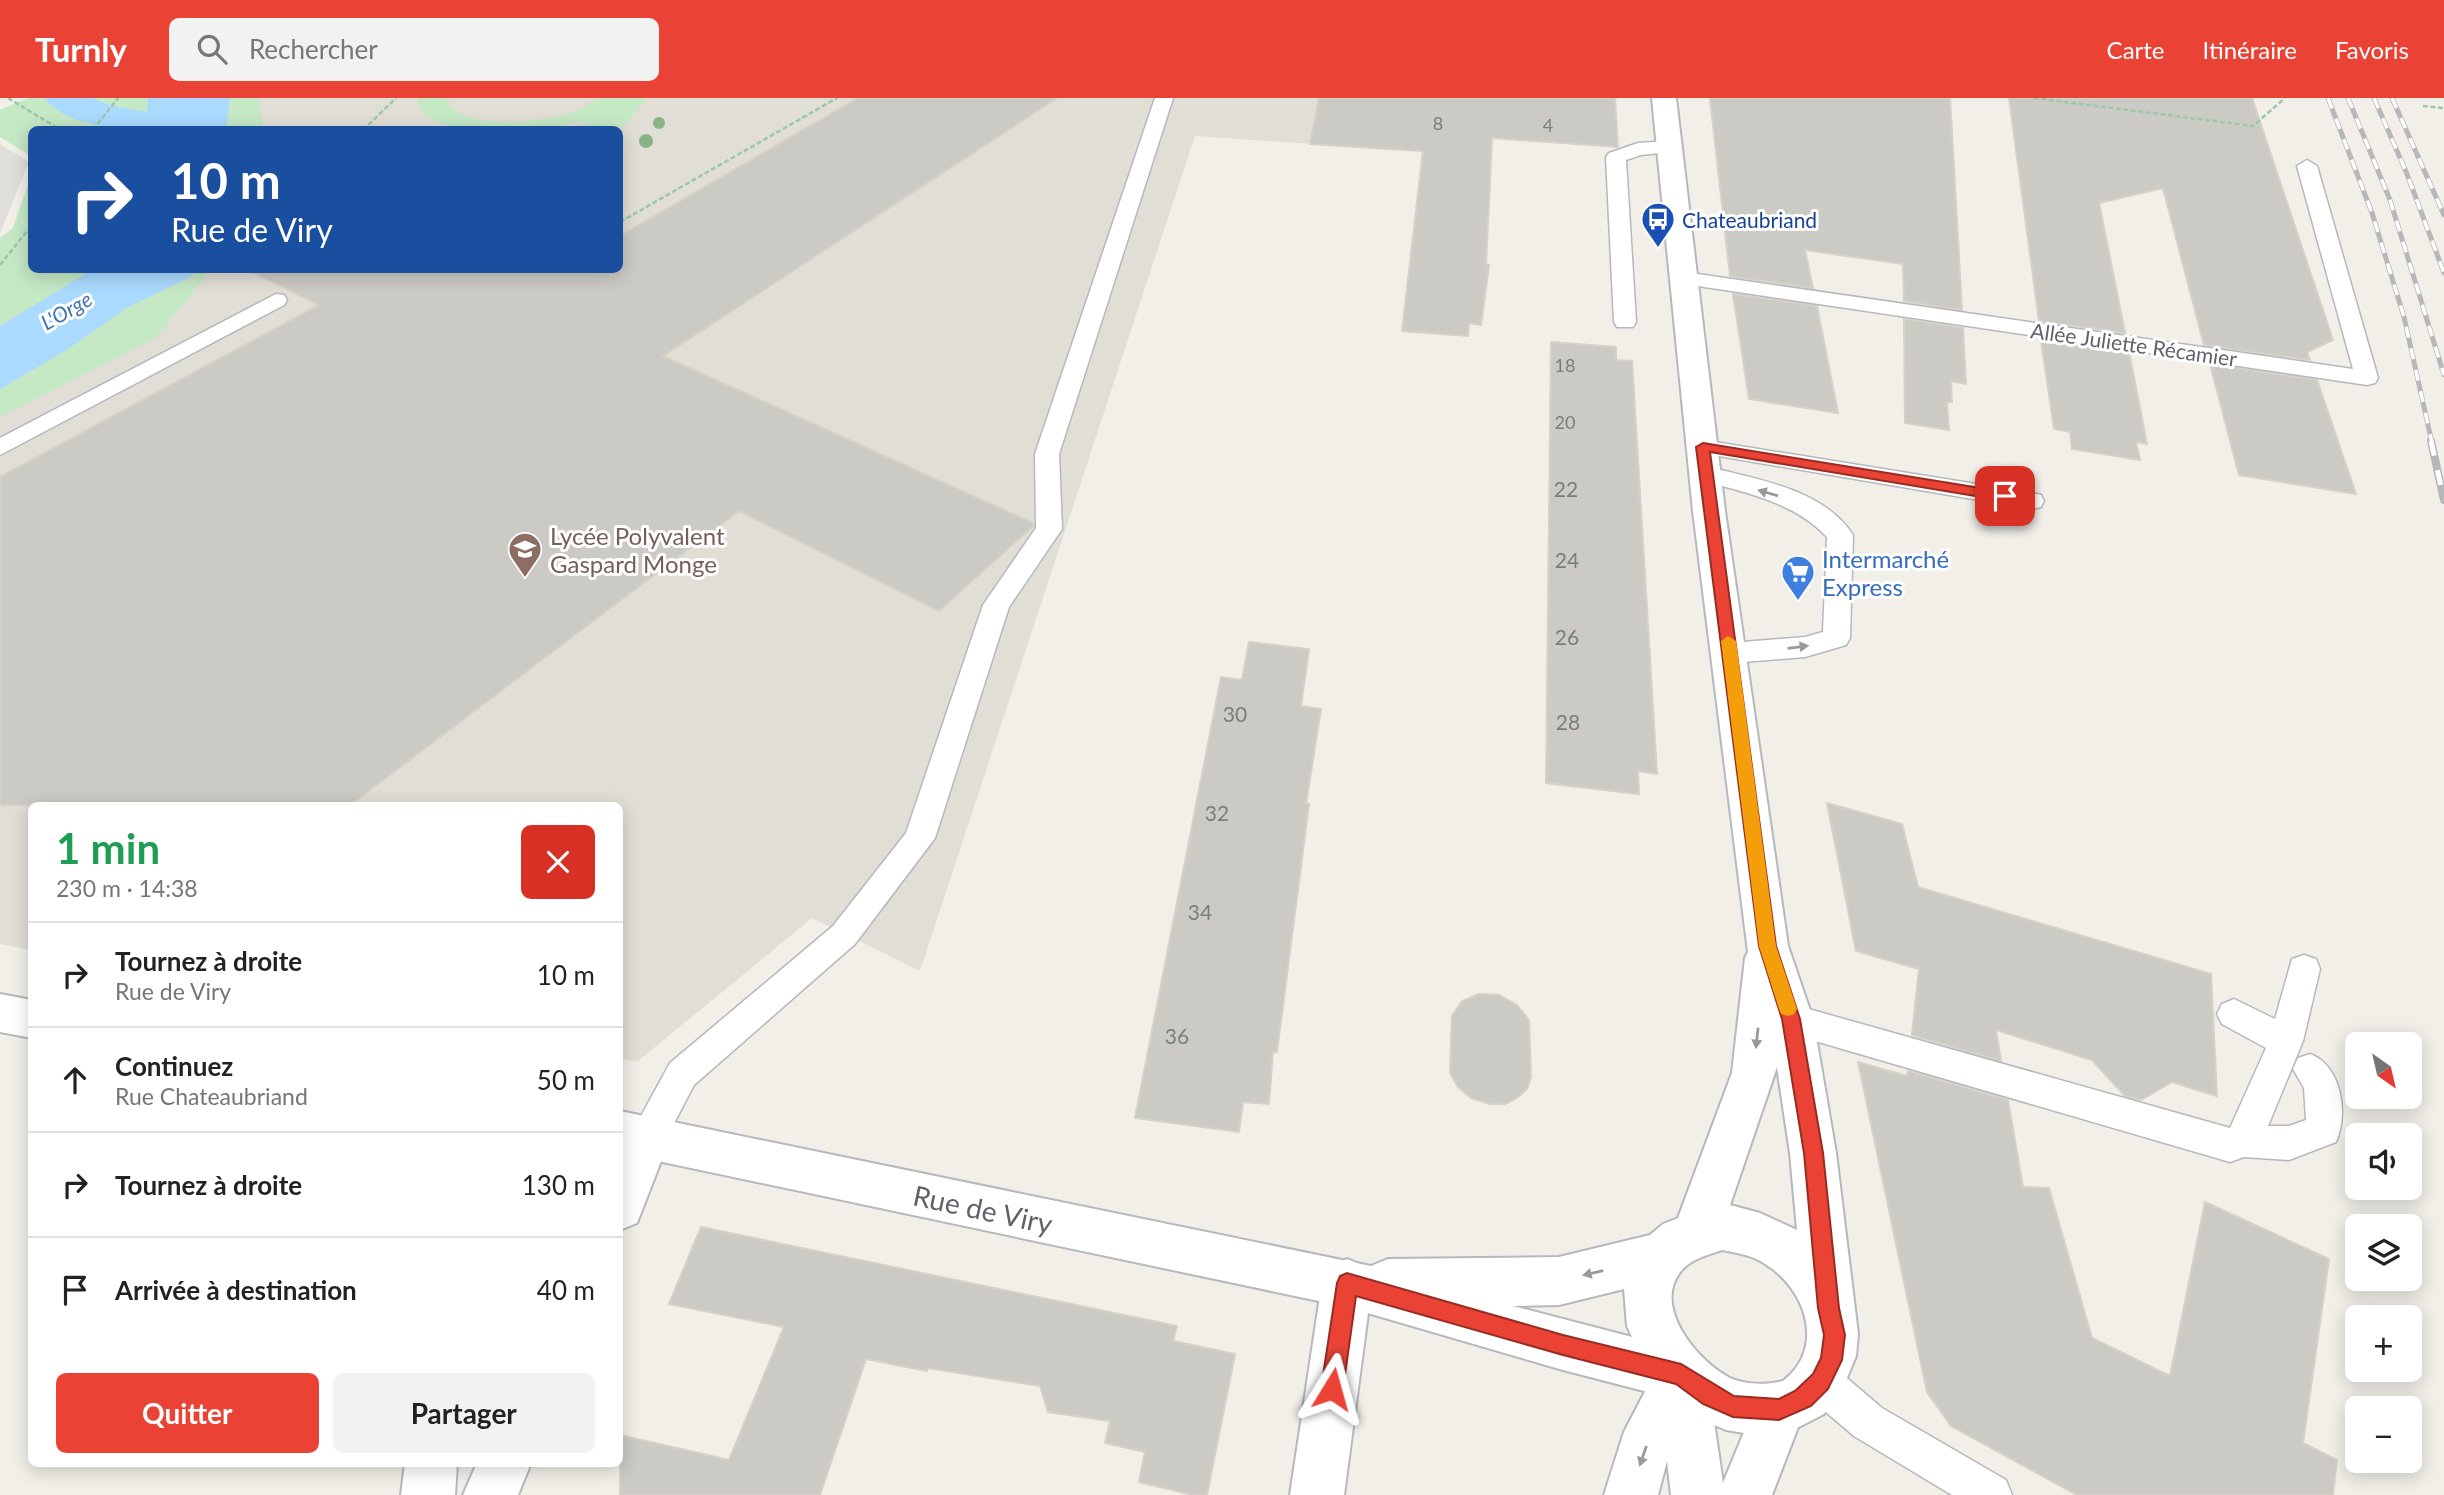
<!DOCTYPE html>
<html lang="fr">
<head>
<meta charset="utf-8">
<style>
  :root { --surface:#fff; --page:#f2f2f2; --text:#222; --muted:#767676; --line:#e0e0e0; --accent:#ea4335 }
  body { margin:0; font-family:Lato,sans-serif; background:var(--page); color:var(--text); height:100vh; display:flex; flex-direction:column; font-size:26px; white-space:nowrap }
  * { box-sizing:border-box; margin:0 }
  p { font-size:23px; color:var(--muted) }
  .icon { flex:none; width:38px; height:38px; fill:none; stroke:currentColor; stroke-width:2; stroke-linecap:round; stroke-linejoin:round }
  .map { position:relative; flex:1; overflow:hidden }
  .side { position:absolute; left:28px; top:704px; width:595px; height:665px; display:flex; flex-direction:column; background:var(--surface); border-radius:10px; box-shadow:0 4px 18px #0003 }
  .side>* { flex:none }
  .guide { position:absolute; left:28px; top:28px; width:595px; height:147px; border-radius:10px; box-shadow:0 4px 18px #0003; background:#1a4fa0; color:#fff; overflow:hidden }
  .needle { width:46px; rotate:146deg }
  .controls { position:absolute; left:2345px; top:934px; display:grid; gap:14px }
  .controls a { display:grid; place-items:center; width:77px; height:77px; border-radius:10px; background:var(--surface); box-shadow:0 4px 18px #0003; font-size:35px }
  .pin { position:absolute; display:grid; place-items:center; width:60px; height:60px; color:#fff; margin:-30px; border-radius:14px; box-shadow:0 4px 10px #0006 }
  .me { position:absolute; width:77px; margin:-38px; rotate:8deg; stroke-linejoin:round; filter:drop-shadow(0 0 5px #0008) }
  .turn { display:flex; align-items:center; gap:24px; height:147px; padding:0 28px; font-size:32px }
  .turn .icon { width:91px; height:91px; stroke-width:2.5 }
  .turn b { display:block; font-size:49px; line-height:60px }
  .round { display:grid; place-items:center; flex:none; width:74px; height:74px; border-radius:10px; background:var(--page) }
  .headline { display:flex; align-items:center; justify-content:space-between; height:119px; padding:0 28px }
  h1 { font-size:42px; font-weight:700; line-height:52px; color:#1e9e55 }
  .cta { display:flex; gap:14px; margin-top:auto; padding:14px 28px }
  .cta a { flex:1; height:80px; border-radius:10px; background:var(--accent); color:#fff; font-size:28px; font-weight:700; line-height:80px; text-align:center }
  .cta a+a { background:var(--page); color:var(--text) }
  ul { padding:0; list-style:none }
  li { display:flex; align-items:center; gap:21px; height:105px; padding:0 28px; border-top:2px solid var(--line) }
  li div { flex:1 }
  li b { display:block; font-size:26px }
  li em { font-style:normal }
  header { display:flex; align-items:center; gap:42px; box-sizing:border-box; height:98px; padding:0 35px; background:var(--accent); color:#fff }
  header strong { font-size:33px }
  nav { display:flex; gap:38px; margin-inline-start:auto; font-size:24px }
  .search { width:490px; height:63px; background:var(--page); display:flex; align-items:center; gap:18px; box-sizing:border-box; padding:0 24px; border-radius:10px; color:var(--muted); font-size:26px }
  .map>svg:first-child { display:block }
  .industrial { fill:#e0deda }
  .education { fill:#e1ded6 }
  .green { fill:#c5e8c5 }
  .water { fill:#aadaff }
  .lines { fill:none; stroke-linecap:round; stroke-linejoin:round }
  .stream { fill:#aadaff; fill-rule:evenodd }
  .canal { fill:#aadaff; fill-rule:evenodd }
  .building { fill:#cccac5; stroke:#d6d1c6; stroke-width:2 }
  .service-casing { stroke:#b5b8bc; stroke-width:3 }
  .minor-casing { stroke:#b5b8bc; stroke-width:4 }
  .tertiary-casing { stroke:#b5b8bc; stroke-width:4 }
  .path { stroke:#9cc7a9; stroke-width:2.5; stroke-dasharray:5 2.5; stroke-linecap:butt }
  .service { fill:#fff; fill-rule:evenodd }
  .minor { fill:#fff; fill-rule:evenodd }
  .tertiary { fill:#fff; fill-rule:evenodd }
  .rail-far1-casing { stroke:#b6b7b8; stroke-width:5 }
  .rail-casing { stroke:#b6b7b8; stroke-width:8 }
  .rail-far1 { stroke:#fff; stroke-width:3.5; stroke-dasharray:11; stroke-linecap:butt }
  .rail { stroke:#fff; stroke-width:5; stroke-dasharray:15; stroke-linecap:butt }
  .tree { fill:#89b387 }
  .oneway { fill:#979a9d }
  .route { fill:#ea4335; stroke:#982c22; stroke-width:2 }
  .slow { fill:#f59e0b }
  .labels { text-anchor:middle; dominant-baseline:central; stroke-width:6; stroke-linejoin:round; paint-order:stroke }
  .far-number-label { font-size:18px; fill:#7a7d7f }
  .far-transit-label { font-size:21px; fill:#164399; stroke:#fff; text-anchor:start }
  .far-water-label { font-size:21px; font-style:italic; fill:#4174aa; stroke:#fff }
  .far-street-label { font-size:21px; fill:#5f6368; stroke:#fff }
  .number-label { font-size:21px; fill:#7a7d7f }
  .education-label { font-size:24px; fill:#785e54; stroke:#fff; text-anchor:start }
  .shop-label { font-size:24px; fill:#366cbe; stroke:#fff; text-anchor:start }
  .near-street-label { font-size:28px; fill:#5f6368; stroke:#fff }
</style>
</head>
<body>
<header>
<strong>Turnly</strong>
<div class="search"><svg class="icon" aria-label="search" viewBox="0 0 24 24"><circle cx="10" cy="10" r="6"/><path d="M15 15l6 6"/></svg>Rechercher</div>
<nav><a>Carte</a><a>Itinéraire</a><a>Favoris</a></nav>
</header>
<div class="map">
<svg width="2444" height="1397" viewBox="0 0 2444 1397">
  <rect width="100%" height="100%" fill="#f1efe8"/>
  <!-- industrial -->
  <path class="industrial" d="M 0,46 L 29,64 L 0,135 Z"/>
  <!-- education -->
  <path class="education" d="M 186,0 L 1366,0 L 1357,49 L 1195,38 L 920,873 L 812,820 L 637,964 L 620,960 L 620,707 L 32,707 L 31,852 L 0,846 L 0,254 L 142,172 L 620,172 L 620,32 L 181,31 Z"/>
  <!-- green -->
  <g class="green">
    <path d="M 28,0 L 259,0 L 263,31 L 32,32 L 31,58 L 0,39 L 0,12 Z"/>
    <path d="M 418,0 L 446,0 C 458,36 547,23 574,14 C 584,10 593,2 604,0 C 617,0 634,0 647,0 L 620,33 L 581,31 L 588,22 L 551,31 L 454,31 L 426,18 L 419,9 Z"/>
    <path d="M 31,78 L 32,172 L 210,172 L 156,240 L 0,319 L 0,140 L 13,130 Z"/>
  </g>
  <!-- water -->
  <g class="water">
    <path d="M 148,0 L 230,0 L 226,31 L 141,31 L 147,18 Z"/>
    <path d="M 92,172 L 198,172 L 188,180 L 128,209 L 65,253 L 0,291 L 0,228 Z"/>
  </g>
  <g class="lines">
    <!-- stream -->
    <path class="stream" d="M 123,18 L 128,21 L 122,32 L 112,32 L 119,19 Z"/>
    <!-- canal -->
    <path class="canal" d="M 45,0 L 91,0 L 113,8 L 177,19 L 182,27 L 179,32 C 142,32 69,34 45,0 Z"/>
  </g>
  <!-- building -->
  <g class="building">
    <path d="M 858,0 L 1057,0 L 663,258 L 1033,425 L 1033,428 L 939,513 L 739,413 L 350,707 L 0,707 L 0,379 L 319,207 L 248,172 L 620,172 L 620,138 Z"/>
    <path d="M 1319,0 L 1615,0 L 1618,49 L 1492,40 L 1486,167 L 1489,167 L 1481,227 L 1469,225 L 1468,238 L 1402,233 L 1423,53 L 1310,46 Z"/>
    <path d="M 1710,0 L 1950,0 L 1962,212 L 1904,203 L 1903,166 L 1805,152 L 1813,190 L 1730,178 Z"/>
    <path d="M 2009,0 L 2252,0 L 2333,242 L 2307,254 L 2310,262 L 2204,247 L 2163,90 L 2099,105 L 2125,235 L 2039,223 Z"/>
    <path d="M 1733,196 L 1817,208 L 1838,315 L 1749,301 Z"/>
    <path d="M 1904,221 L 1963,230 L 1966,286 L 1951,283 L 1952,304 L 1947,304 L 1949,332 L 1905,325 Z"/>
    <path d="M 2041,242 L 2129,254 L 2147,346 L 2136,344 L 2140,362 L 2072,351 L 2070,334 L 2054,331 Z"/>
    <path d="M 1551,244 L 1616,249 L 1616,262 L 1632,263 L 1657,676 L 1638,673 L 1639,696 L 1546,685 Z"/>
    <path d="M 2210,266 L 2317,282 L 2356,396 L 2239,377 Z"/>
    <path d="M 1249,544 L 1309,551 L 1301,608 L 1321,611 L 1306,706 L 1309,706 L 1277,954 L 1273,954 L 1269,1006 L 1243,1004 L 1239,1034 L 1135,1020 L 1221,579 L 1242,582 Z"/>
    <path d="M 1827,705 L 1902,726 L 1918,789 L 2211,876 L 2217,998 L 2172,984 L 2141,1002 L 2125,998 L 2092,962 L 1996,932 L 2001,963 L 1912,937 L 1919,871 L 1856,853 Z"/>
    <path d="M 1479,896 L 1499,897 L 1517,907 L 1529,922 L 1531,979 L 1527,991 L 1517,1000 L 1505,1006 L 1490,1006 L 1471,1000 L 1458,989 L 1450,975 L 1452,918 L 1462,903 Z"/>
    <path d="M 1858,964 L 1907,978 L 1908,973 L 2008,1002 L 2023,1089 L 2049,1090 L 2092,1240 L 2170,1278 L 2205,1104 L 2329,1161 L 2303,1345 L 2337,1362 L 2333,1397 L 2077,1397 L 1951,1328 L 1927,1294 Z"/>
    <path d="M 701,1129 L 1177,1228 L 1173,1243 L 1235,1256 L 1207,1397 L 1193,1397 L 1139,1384 L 1145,1354 L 1105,1345 L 1110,1323 L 1048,1314 L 1040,1288 L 928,1270 L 927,1273 L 866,1261 L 820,1397 L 620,1397 L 620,1337 L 729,1362 L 784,1229 L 669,1206 Z"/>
  </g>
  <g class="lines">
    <defs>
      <g id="service">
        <path d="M 1155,0 L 1173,0 L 1059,356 L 1062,431 L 1009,509 L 935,740 L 855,846 L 694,987 L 660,1052 L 647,1056 L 634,1052 L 629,1040 L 670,965 L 833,828 L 906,735 L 983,507 L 1036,430 L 1035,356 Z"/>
        <path d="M 1670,43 L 1679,49 L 1677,53 L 1641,57 L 1626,62 L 1636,224 L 1633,229 L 1617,229 L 1614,224 L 1606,59 L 1609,55 L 1638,45 Z"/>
        <path d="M 2307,62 L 2317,68 L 2378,280 L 2375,285 L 2367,287 L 1684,186 L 1677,184 L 1673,180 L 1677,176 L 1684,174 L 2353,271 L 2297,68 Z"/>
        <path d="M 276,196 L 284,197 L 287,202 L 284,207 L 0,357 L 0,340 Z"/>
        <path d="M 1703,342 L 2032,395 L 2041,397 L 2044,403 L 2041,409 L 2032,411 L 1695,354 L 1691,349 L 1695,344 Z"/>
        <path d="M 1705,368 C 1754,381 1823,390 1853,437 L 1850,540 L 1846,547 L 1805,559 L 1730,565 L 1720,562 L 1716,555 L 1720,548 L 1730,545 L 1805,539 L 1823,534 L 1827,439 C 1793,403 1743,394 1696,381 L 1693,376 L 1696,371 Z"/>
        <path d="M 2304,857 L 2316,861 L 2320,871 L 2303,943 L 2268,1028 L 2289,1028 L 2306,1022 L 2304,990 L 2293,971 L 2298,960 L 2310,956 C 2341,967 2349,1015 2336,1044 L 2289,1062 L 2244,1059 L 2230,1064 L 1791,936 L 1779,931 L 1774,921 L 1779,911 L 1791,906 L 2230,1030 L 2266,950 L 2222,926 L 2217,916 L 2222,906 L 2234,901 L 2275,921 L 2292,861 Z"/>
        <path d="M 1821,1264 L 1835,1270 L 1882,1310 L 2006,1382 L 2012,1397 L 1952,1397 L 1854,1338 L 1807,1298 L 1801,1284 L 1807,1270 Z"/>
      </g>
      <g id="minor">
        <path d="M 647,1019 L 663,1025 L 670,1040 L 637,1125 L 620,1132 L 620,1051 L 631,1025 Z"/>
        <path d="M 1347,1161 L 1364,1168 L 1372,1185 L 1344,1397 L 1290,1397 L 1322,1185 L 1330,1168 Z"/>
        <path d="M 1681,1251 L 1699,1259 L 1707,1277 L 1723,1385 L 1761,1293 L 1779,1285 L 1797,1293 L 1805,1311 L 1772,1397 L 1671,1397 L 1667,1363 L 1658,1397 L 1604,1397 L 1624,1334 L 1663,1259 Z"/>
        <path d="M 405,1365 L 457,1365 L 455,1397 L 401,1397 Z"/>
        <path d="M 477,1365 L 531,1365 L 518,1397 L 463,1397 Z"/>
      </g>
      <g id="tertiary">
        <path d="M 1652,0 L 1676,0 L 1725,413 L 1788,848 L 1813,921 L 1836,1055 L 1858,1236 L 1856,1258 L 1840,1297 L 1824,1316 L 1791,1333 L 1762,1338 L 1726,1332 L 1707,1324 L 1671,1300 L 1563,1272 L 1347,1209 L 620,1055 L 620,1013 L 1371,1168 L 1388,1161 L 1559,1159 L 1650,1137 L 1663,1126 L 1678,1120 L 1732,975 L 1745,860 L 1748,854 L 1693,413 ZM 1777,969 L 1790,1055 L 1797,1132 L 1760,1115 L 1730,1107 ZM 1722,1152 C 1732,1154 1744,1156 1754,1160 C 1802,1181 1830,1247 1783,1283 C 1767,1287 1746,1287 1730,1280 C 1700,1265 1656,1214 1677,1179 C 1686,1162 1705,1158 1722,1152 ZM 1624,1191 L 1627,1228 L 1632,1239 L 1513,1208 L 1559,1207 Z"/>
        <path d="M 0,896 L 32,902 L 32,940 L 0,934 Z"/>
      </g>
    </defs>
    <!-- service casing -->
    <use href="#service" class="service-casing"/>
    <!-- minor casing -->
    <use href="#minor" class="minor-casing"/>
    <!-- tertiary casing -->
    <use href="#tertiary" class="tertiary-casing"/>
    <!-- path -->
    <g class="path">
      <path d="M 8,0 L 61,32"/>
      <path d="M 2034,0 L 2253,28 L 2285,0"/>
      <path d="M 2423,8 L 2444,10"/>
      <path d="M 93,32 L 118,0"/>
      <path d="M 363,32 L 396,0"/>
      <path d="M 620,124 L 837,0"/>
      <path d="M 0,167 L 32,127"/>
    </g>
    <!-- service -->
    <use href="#service" class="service"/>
    <!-- minor -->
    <use href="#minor" class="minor"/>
    <!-- tertiary -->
    <use href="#tertiary" class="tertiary"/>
    <defs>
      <g id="rail-far1">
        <path d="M 2328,0 L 2372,115 L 2404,219 L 2432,345"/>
        <path d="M 2348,0 L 2390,102 L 2444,277"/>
        <path d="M 2374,0 L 2407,76 L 2444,175"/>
        <path d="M 2392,0 L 2444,117"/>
      </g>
      <path id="rail" d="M 2431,343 L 2444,402"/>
    </defs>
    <!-- rail-far1 casing -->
    <use href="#rail-far1" class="rail-far1-casing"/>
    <!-- rail casing -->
    <use href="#rail" class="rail-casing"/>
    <!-- rail-far1 -->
    <use href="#rail-far1" class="rail-far1"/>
    <!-- rail -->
    <use href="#rail" class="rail"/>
  </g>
  <!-- trees -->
  <g class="tree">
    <circle cx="659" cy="25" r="6"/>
    <circle cx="646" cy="43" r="7"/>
  </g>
  <!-- one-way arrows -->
  <defs><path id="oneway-solid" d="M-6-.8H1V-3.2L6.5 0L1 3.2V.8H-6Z" transform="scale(1.75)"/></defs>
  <g class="oneway">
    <use href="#oneway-solid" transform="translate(1768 395) rotate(-164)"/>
    <use href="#oneway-solid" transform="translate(1798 549) rotate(-7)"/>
    <use href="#oneway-solid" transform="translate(1757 940) rotate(96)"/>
    <use href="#oneway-solid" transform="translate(1593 1175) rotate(167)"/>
    <use href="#oneway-solid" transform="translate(1643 1358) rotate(109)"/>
  </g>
  <!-- route -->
  <path class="route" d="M 1703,345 L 2005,394 L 2012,398 L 2005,403 L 1710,354 L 1776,848 L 1800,921 L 1823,1055 L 1839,1210 L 1845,1237 L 1842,1262 L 1828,1291 L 1811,1308 L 1779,1322 L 1733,1319 L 1703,1306 L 1676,1286 L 1563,1257 L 1356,1198 L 1343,1291 L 1339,1299 L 1332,1302 L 1324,1299 L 1321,1291 L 1337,1185 L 1340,1178 L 1347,1175 L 1563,1237 L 1681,1266 L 1734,1298 L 1779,1301 L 1795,1293 L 1813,1276 L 1821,1260 L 1824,1237 L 1818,1210 L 1804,1055 L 1782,921 L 1759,848 L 1696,349 Z"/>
  <!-- slow -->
  <path class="slow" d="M 1728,538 L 1736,543 L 1776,848 L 1797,911 L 1794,916 L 1788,918 L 1781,916 L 1779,911 L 1759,848 L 1721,543 Z"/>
  <!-- icons -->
  <defs>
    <symbol id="bus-pin" viewBox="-11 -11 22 30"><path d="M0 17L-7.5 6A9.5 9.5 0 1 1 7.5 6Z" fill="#1a4fb4" stroke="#fff"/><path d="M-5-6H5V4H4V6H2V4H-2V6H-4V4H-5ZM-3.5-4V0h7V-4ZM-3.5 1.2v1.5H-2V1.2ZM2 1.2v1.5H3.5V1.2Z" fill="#fff"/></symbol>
    <symbol id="school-pin" viewBox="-11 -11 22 30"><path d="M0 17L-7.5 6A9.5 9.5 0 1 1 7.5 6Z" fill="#8d6e63" stroke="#fff"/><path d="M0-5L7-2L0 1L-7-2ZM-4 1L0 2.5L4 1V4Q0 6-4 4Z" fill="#fff"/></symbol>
    <symbol id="supermarket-pin" viewBox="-11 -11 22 30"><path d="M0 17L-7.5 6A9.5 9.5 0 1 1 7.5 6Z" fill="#3f7fe0" stroke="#fff"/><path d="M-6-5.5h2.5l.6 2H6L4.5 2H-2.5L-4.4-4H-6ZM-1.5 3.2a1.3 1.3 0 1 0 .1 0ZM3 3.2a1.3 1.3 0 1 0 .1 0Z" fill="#fff"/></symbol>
  </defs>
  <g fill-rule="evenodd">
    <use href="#bus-pin" x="1639" y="102" width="38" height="52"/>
    <use href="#school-pin" x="506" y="432" width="38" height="52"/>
    <use href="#supermarket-pin" x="1779" y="455" width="38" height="52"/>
  </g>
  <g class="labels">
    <!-- far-number labels -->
    <g class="far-number-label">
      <text x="1438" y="25">8</text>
      <text x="1548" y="27">4</text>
      <text x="1565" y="267">18</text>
      <text x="1565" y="324">20</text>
    </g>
    <!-- far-transit labels -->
    <g class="far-transit-label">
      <text x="1682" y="121">Chateaubriand</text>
    </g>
    <!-- far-water labels -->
    <g class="far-water-label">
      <text transform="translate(66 212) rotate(-30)">L'Orge</text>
    </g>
    <!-- far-street labels -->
    <g class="far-street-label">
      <text transform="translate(2134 246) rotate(8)">Allée Juliette Récamier</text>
    </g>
    <!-- number labels -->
    <g class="number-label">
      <text x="1566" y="390">22</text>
      <text x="1567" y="461">24</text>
      <text x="1567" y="538">26</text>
      <text x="1235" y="615">30</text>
      <text x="1568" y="623">28</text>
      <text x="1217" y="714">32</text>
      <text x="1200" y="813">34</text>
      <text x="1177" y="937">36</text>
    </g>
    <!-- education labels -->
    <g class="education-label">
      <text x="550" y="437">Lycée Polyvalent<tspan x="550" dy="28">Gaspard Monge</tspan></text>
    </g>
    <!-- shop labels -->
    <g class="shop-label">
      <text x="1822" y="460">Intermarché<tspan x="1822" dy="28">Express</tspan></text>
    </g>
    <!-- near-street labels -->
    <g class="near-street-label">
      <text transform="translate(983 1111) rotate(12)">Rue de Viry</text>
    </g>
  </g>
</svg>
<div class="controls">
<a><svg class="needle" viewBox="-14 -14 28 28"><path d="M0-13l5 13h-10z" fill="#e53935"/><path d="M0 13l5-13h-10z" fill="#767676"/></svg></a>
<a><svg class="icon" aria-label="sound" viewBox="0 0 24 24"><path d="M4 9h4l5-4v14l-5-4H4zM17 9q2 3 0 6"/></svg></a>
<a><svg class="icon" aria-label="layers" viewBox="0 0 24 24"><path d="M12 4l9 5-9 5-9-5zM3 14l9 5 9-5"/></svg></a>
<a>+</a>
<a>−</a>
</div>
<div class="pin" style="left:2005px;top:398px;background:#d93025"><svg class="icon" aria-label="arrive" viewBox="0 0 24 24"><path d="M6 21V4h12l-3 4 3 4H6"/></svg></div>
<svg class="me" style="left:1332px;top:1291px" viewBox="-20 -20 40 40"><path d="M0-17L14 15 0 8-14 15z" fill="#ea4335" stroke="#fff" stroke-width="4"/></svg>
<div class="guide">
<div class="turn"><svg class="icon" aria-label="right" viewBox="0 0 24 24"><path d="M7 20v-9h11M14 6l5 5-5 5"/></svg><div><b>10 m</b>Rue de Viry</div></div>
</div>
<section class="side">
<div class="headline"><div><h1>1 min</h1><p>230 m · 14:38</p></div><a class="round" style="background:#d93025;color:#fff"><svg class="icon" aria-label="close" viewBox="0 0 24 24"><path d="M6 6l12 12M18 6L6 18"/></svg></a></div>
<ul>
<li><svg class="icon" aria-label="right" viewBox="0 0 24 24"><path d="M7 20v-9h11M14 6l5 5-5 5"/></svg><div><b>Tournez à droite</b><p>Rue de Viry</p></div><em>10 m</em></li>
<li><svg class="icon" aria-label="ahead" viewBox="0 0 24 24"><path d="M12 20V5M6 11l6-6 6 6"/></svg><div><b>Continuez</b><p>Rue Chateaubriand</p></div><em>50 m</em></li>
<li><svg class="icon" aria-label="right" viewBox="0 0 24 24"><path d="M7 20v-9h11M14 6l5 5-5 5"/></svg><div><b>Tournez à droite</b></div><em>130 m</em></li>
<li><svg class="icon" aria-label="arrive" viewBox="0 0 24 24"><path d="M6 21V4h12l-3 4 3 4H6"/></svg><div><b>Arrivée à destination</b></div><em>40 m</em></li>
</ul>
<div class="cta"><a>Quitter</a><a>Partager</a></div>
</section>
</div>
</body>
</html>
